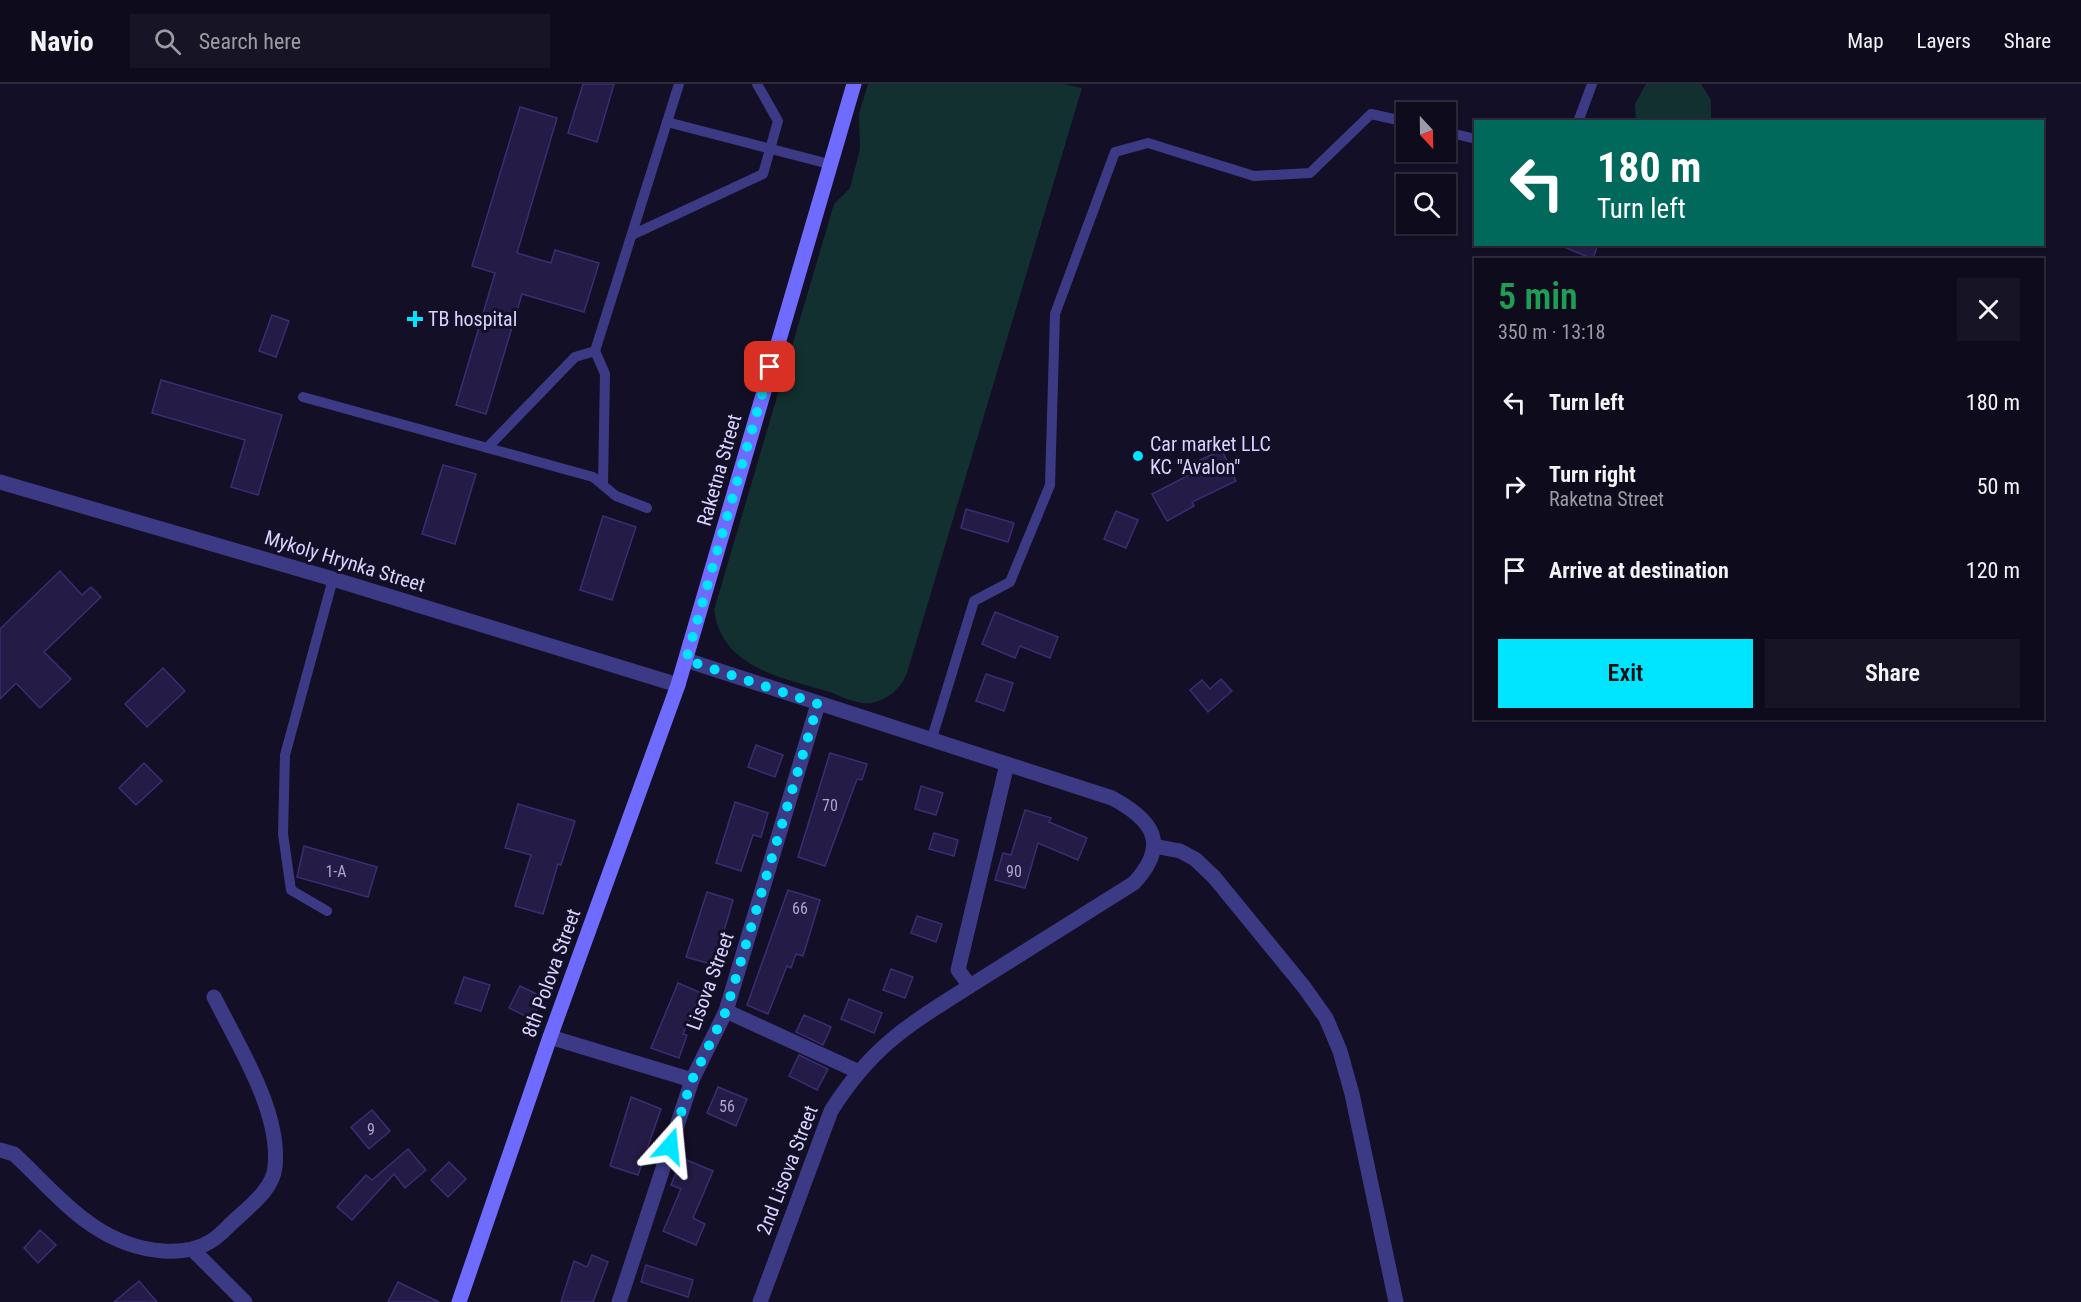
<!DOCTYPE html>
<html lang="en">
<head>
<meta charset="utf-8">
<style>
  :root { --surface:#0e0b1c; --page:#171425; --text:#f1f3f6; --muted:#9b9ba3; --line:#2e2b3b; --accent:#00e5ff }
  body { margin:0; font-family:"Roboto Condensed",sans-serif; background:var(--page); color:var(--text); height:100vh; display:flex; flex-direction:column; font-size:22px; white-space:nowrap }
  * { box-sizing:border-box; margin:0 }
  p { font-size:20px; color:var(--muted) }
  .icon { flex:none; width:33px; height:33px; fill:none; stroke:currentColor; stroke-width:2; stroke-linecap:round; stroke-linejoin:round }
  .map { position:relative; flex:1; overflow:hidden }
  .side { position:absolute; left:1474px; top:174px; width:570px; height:462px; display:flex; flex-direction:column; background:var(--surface); border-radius:0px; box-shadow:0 2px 4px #0004,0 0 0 2px var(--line) }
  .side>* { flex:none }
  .banner { position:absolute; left:1474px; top:36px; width:570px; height:126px; border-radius:0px; box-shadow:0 2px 4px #0004,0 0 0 2px var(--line); background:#00695c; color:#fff; overflow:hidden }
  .needle { width:39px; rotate:158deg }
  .controls { position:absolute; left:1396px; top:18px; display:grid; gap:12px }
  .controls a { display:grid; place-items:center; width:60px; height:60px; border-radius:0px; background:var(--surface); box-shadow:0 2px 4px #0004,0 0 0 2px var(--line); font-size:30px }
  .pin { position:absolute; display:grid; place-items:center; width:51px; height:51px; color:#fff; margin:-26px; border-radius:12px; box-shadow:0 3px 9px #0006 }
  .me { position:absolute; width:66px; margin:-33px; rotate:18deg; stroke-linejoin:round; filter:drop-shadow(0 0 4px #0008) }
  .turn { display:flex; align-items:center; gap:21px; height:126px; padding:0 24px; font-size:27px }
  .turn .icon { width:78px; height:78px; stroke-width:2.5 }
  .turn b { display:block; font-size:42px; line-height:51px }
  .round { display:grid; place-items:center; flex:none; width:63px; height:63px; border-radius:0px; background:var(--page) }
  .summary { display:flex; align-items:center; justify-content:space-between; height:102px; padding:0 24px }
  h1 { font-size:36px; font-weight:600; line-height:45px; color:#1e9e55 }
  .button { display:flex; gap:12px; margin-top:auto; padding:12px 24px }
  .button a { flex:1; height:69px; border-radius:0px; background:var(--accent); color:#111; font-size:24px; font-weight:600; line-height:69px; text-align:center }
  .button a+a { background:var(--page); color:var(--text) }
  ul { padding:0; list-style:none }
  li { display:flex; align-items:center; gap:18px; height:84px; padding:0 24px }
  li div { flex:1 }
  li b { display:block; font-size:22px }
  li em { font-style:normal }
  header { display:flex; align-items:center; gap:36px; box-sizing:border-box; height:84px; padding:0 30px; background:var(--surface); border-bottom:2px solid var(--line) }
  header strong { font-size:28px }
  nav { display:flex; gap:33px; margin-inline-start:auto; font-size:21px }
  .search { width:420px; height:54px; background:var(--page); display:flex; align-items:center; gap:15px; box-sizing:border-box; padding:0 21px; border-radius:0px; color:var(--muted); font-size:22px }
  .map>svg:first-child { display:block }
  .green { fill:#12302f }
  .building { fill:#241b47; stroke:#3b2d73; stroke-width:1.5 }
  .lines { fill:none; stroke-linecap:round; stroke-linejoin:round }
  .lane { stroke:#3d3a85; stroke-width:10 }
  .street { stroke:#3d3a85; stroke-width:15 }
  .secondary { stroke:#6f6bff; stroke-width:15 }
  .route { stroke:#00e5ff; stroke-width:10; stroke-dasharray:0 18 }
  .poi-dot { fill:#00e5ff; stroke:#130f26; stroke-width:2 }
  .labels { text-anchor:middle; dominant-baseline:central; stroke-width:6; stroke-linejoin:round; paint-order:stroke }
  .number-label { font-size:16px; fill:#aca6d1 }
  .poi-label { font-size:20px; fill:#d9d4ff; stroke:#130f26; text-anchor:start }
  .street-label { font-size:20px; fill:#d9d4ff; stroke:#130f26 }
</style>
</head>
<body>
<header>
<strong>Navio</strong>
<div class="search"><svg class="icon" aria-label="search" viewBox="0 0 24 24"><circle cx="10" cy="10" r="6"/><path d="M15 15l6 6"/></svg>Search here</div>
<nav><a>Map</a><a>Layers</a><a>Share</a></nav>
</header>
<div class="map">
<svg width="2081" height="1218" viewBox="0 0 2081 1218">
  <rect width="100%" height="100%" fill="#130f26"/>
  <!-- green -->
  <g class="green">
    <path d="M 868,0 L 1064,0 L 1082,4 L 907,589 C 901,604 887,617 870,619 C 859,621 840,612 830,608 C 782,594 722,584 714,526 L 834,120 L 850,104 L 860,65 L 859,29 Z"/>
    <path d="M 1646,0 L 1701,0 L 1711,16 L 1711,37 L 1636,37 L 1635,20 Z"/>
  </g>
  <!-- building -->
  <g class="building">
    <path d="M 583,0 L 614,0 L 597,58 L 568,49 Z"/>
    <path d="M 520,23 L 557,34 L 517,169 L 551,179 L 555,166 L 599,179 L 584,228 L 522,210 L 486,330 L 456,321 L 495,189 L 472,182 Z"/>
    <path d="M 1557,160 L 1598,160 L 1593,175 Z"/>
    <path d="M 272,231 L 289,237 L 276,273 L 259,267 Z"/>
    <path d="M 161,296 L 282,331 L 258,411 L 231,403 L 245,356 L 152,329 Z"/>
    <path d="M 1222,366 L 1236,397 L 1192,418 L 1194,422 L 1167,437 L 1152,410 L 1195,388 L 1191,380 Z"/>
    <path d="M 443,381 L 476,390 L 455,460 L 422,450 Z"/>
    <path d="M 966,425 L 1014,439 L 1008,458 L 961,444 Z"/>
    <path d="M 1116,427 L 1138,436 L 1126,464 L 1104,455 Z"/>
    <path d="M 603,432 L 636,443 L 612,516 L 580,506 Z"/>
    <path d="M 60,487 L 82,511 L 91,503 L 101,513 L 44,568 L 71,595 L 40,624 L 16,599 L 0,615 L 0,545 Z"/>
    <path d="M 995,528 L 1058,553 L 1050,574 L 1020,562 L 1015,574 L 982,560 Z"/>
    <path d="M 163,584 L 185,607 L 147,643 L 125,620 Z"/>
    <path d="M 986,590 L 1013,599 L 1004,627 L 976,617 Z"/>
    <path d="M 1221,595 L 1232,607 L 1208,628 L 1190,606 L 1202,596 L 1210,605 Z"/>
    <path d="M 756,661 L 783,671 L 775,693 L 748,683 Z"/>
    <path d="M 830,669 L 867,680 L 862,696 L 857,695 L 825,782 L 798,773 Z"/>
    <path d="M 144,679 L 162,697 L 136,721 L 119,704 Z"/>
    <path d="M 921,702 L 943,709 L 936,731 L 915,725 Z"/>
    <path d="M 735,718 L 768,729 L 761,753 L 753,751 L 741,787 L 716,779 Z"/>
    <path d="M 518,720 L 575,737 L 561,781 L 558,780 L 543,830 L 515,822 L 531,771 L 505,764 Z"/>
    <path d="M 1025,726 L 1051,734 L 1049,738 L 1087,754 L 1078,776 L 1038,759 L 1025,804 L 995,796 L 1003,769 L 1011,771 Z"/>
    <path d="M 934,749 L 958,756 L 954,772 L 929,765 Z"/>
    <path d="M 304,762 L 377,783 L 368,813 L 297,793 Z"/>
    <path d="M 788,806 L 820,816 L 803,872 L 796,870 L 791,884 L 787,882 L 768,930 L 747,921 Z"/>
    <path d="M 707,808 L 733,816 L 714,881 L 686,873 Z"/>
    <path d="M 917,832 L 942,840 L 936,858 L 911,849 Z"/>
    <path d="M 891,885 L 913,893 L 905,914 L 883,906 Z"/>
    <path d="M 464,893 L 490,901 L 481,927 L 455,919 Z"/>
    <path d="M 678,899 L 701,909 L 683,950 L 687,951 L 679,974 L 651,964 Z"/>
    <path d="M 520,902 L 543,913 L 532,935 L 509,924 Z"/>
    <path d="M 849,915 L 882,929 L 874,949 L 841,935 Z"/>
    <path d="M 804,931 L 831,943 L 823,961 L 796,948 Z"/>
    <path d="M 799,971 L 828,985 L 817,1006 L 789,992 Z"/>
    <path d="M 718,1003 L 747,1015 L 736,1042 L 707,1029 Z"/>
    <path d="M 631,1013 L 661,1025 L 638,1091 L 610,1082 Z"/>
    <path d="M 372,1026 L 390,1047 L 369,1065 L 351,1043 Z"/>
    <path d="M 408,1065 L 426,1086 L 405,1104 L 394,1090 L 352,1136 L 337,1123 L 366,1091 L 372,1096 Z"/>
    <path d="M 682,1074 L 713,1087 L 693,1134 L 705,1140 L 696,1161 L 663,1147 L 681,1105 L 671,1101 Z"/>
    <path d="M 449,1078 L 466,1095 L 448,1113 L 431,1096 Z"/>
    <path d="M 40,1146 L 56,1161 L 38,1179 L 24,1164 Z"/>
    <path d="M 592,1171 L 608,1178 L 593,1218 L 561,1218 L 574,1177 L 587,1183 Z"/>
    <path d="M 646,1181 L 693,1196 L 688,1213 L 641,1198 Z"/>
    <path d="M 139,1197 L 157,1218 L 114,1218 Z"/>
    <path d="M 398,1198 L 439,1218 L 388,1218 Z"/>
  </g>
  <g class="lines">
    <!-- lane -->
    <g class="lane">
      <path d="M 667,38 L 829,80"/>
      <path d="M 1578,38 L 1592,0"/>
      <path d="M 1446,48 L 1476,55"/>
      <path d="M 632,151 L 763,90 L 778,37 L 757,0"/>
      <path d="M 303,313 L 593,393 L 616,412 L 647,424"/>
      <path d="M 487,364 L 575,273 L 595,267"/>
      <path d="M 603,400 L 605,290 L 595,267 L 679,0"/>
      <path d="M 932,654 L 974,517 L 1010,498 L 1050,401 L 1055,230 L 1115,68 L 1148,59 L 1254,92 L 1310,89 L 1371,30 L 1407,38"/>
      <path d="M 327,827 L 291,806 L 283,750 L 285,671 L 333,495"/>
    </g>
    <!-- street -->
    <g class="street">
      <path d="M 0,398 L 333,495 L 678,601"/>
      <path d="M 686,576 L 1112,714 C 1153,736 1170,760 1134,799 L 970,902"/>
      <path d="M 1154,762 L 1180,767 L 1195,775 L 1214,793 L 1304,903 L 1326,934 L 1340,967 L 1352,1010 L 1396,1218"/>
      <path d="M 726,927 L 857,987"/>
      <path d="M 550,953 L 692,996"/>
      <path d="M 0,1066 L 14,1070 C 60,1113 96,1162 163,1167 C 179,1168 197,1166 211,1157 C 220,1152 227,1143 235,1136 C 250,1122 273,1105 275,1083 C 281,1028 238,961 214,913"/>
      <path d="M 193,1166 L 245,1218"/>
      <path d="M 619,1218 L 692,996 L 726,927 L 818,620"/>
      <path d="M 760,1218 L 831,1027 C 871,963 908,941 970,902 L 958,886 L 1007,680"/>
    </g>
    <!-- secondary -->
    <path class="secondary" d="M 459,1218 L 550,953 L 678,601 L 854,0"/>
  </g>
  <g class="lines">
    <!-- route -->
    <path class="route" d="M 670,1062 L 692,996 L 726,927 L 818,620 L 686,576 L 770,283"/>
  </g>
  <!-- markers -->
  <g class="poi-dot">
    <path d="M412 226h6v6h6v6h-6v6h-6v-6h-6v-6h6z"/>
    <circle cx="1138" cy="372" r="6"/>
  </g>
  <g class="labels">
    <!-- number labels -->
    <g class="number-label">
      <text x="830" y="721">70</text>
      <text x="336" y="787">1-А</text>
      <text x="1014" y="787">90</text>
      <text x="800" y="824">66</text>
      <text x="727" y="1022">56</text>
      <text x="371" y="1045">9</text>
    </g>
    <!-- poi labels -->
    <g class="poi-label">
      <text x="428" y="235">TB hospital</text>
      <text x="1150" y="360">Car market LLC<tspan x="1150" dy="23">KC "Avalon"</tspan></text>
    </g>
    <!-- street labels -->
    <g class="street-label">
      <text transform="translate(719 386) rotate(-74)">Raketna Street</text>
      <text transform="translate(345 477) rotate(17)">Mykoly Hrynka Street</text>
      <text transform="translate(551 889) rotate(-70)">8th Polova Street</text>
      <text transform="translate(710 897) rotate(-70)">Lisova Street</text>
      <text transform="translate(787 1086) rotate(-69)">2nd Lisova Street</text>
    </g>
  </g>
</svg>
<div class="controls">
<a><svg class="needle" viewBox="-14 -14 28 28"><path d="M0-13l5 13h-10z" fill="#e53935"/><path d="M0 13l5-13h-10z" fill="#9b9ba3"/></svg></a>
<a><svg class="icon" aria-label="search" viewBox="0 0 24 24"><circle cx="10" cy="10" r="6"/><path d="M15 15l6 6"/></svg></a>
</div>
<div class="pin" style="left:770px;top:283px;background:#d93025"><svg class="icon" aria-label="arrive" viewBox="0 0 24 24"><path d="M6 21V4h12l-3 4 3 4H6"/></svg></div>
<svg class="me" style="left:670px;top:1062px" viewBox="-20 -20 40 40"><path d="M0-17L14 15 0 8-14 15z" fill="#00e5ff" stroke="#fff" stroke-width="4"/></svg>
<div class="banner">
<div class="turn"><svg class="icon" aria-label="left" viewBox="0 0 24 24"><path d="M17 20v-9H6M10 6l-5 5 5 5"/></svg><div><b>180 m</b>Turn left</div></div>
</div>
<section class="side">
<div class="summary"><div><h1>5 min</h1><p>350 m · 13:18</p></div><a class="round"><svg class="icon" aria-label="close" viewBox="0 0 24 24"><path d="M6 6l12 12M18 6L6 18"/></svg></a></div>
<ul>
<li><svg class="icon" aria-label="left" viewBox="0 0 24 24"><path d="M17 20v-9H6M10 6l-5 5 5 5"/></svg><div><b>Turn left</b></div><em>180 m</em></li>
<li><svg class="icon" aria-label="right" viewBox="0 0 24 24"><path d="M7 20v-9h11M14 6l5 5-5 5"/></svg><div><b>Turn right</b><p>Raketna Street</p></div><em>50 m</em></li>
<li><svg class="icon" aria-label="arrive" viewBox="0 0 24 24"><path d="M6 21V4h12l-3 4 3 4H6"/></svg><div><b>Arrive at destination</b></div><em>120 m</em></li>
</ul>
<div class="button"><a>Exit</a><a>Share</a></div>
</section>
</div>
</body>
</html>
